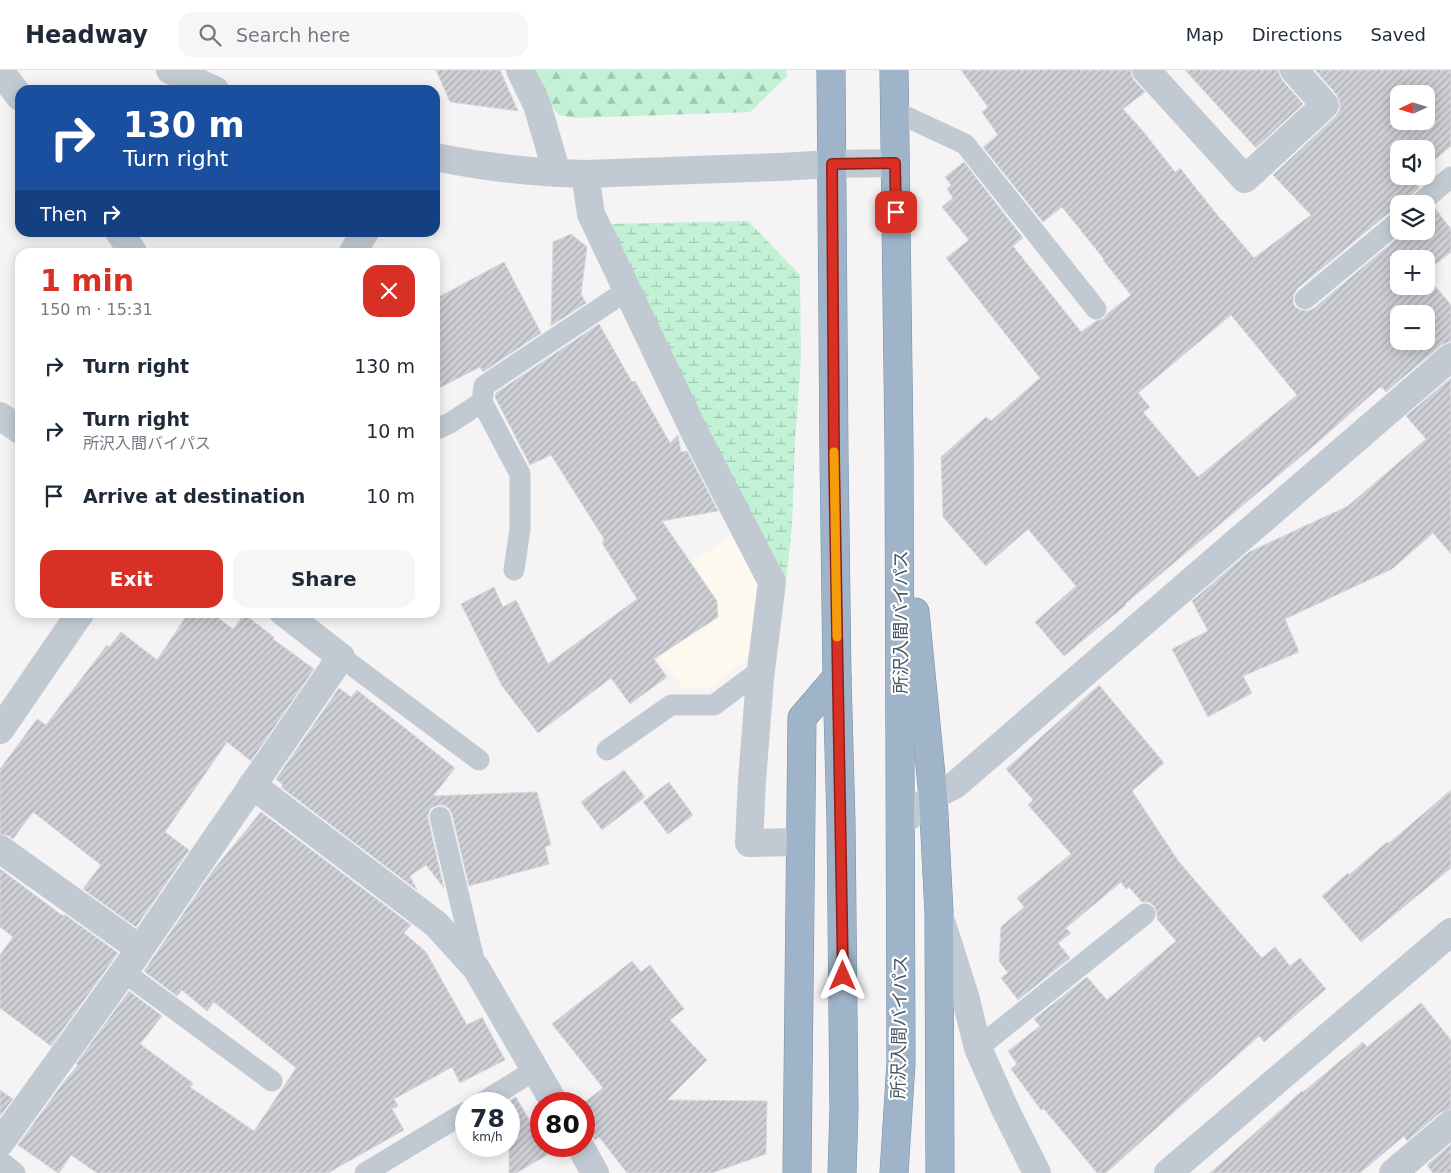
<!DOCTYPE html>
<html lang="en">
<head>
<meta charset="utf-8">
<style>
  :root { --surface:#fff; --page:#f6f6f7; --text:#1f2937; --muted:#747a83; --line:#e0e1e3; --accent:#d93025 }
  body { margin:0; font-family:"DejaVu Sans","Noto Sans JP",sans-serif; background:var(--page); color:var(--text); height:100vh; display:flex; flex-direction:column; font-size:19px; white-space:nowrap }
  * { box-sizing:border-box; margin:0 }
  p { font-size:16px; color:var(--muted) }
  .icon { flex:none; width:28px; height:28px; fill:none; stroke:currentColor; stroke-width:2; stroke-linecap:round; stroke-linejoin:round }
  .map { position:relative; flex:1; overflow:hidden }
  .drawer { position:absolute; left:15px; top:178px; width:425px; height:370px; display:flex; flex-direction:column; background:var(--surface); border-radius:15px; box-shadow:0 2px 12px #0003 }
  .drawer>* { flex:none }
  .top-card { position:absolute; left:15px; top:15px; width:425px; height:152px; border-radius:15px; box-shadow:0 2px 12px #0003; background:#1a4fa0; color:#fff; overflow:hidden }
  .needle { width:32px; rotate:266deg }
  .tools { position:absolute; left:1390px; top:15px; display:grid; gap:10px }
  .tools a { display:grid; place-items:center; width:45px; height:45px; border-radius:10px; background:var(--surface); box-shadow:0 2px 12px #0003; font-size:25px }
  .speed { position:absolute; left:455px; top:1022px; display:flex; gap:10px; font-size:25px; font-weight:700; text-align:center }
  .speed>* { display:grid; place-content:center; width:65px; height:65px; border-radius:50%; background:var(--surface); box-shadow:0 2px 12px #0003; line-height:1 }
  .speed small { font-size:12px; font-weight:400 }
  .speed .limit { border:8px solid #d22; background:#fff; color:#111 }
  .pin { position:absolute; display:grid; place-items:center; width:42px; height:42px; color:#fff; margin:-21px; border-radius:10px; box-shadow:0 2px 8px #0006 }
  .me { position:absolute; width:55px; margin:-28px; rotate:0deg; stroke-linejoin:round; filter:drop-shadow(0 0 4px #0008) }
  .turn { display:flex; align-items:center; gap:18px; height:105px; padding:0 25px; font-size:22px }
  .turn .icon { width:65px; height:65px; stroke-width:2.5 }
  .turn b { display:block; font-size:35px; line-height:42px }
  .then { display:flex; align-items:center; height:48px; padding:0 25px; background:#0003; gap:10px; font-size:19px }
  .round { display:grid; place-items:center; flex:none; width:52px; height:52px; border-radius:15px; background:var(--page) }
  .headline { display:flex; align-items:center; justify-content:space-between; height:85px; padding:0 25px }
  h1 { font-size:30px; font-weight:600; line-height:38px; color:var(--accent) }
  .action { display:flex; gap:10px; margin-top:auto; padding:10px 25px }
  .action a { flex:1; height:58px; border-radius:15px; background:var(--accent); color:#fff; font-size:20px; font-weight:600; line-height:58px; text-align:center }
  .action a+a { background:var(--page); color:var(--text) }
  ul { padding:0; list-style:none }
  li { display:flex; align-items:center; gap:15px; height:65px; padding:0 25px }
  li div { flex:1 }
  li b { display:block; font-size:19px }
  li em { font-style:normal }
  header { display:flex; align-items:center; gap:30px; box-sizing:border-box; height:70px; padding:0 25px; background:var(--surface); border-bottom:1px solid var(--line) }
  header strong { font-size:24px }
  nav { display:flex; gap:28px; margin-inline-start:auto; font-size:18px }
  .search { width:350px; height:45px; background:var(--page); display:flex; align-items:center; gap:12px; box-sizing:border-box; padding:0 18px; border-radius:15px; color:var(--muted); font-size:19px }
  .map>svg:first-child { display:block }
  .commercial { fill:#fdf9ef }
  .forest { fill:url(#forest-firs) }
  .wetland { fill:url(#wetland-marsh) }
  .building { fill:url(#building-hatch); stroke:#d7d9de; fill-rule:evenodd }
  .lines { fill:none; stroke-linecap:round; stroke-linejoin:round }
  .trunk-casing { stroke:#7690ad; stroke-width:29 }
  .service { stroke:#c1cad2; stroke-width:21 }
  .minor { stroke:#c1cad2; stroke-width:28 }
  .tertiary { stroke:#c1cad2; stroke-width:28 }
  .trunk { stroke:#9fb4c9; stroke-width:28 }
  .route-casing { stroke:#8d1f18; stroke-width:12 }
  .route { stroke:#d93025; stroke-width:9 }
  .slow { stroke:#f59e0b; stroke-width:9 }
  .labels { text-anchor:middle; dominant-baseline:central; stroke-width:4.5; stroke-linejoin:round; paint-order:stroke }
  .street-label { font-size:18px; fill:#4a5661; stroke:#fff }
</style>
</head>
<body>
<header>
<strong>Headway</strong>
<div class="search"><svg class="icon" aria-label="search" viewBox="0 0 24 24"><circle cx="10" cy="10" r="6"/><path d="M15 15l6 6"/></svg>Search here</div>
<nav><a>Map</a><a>Directions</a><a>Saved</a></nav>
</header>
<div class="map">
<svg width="1451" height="1103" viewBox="0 0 1451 1103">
  <defs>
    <pattern id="forest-firs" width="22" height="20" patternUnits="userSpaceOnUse" patternTransform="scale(1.25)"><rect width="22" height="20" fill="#c3f1d5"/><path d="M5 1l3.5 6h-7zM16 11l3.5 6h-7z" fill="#a0c6b0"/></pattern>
    <pattern id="wetland-marsh" width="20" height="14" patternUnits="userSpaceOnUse" patternTransform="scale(1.25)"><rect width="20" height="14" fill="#c3f1d5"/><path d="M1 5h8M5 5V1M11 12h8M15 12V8" fill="none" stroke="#a0c6b0"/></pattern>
    <pattern id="building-hatch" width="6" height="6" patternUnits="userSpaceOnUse" patternTransform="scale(1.25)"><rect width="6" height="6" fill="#cdcfd5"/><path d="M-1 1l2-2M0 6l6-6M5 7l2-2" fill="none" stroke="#a8abb0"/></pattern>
  </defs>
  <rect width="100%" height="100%" fill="#f5f3f3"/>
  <!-- commercial -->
  <path class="commercial" d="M 732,465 L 758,511 L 748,587 L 713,617 L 683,618 L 621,540 Z"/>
  <!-- forest -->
  <path class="forest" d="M 533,0 L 785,0 L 788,5 L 750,42 L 575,48 L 559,45 L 547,31 Z"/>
  <!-- wetland -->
  <path class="wetland" d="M 748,151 L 800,205 L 801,289 L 795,371 L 792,456 L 786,511 L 746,438 L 606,154 Z"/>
  <!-- building -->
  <g class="building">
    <path d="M 436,0 L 500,0 L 518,41 L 450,32 Z"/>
    <path d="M 961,0 L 1131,0 L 1131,4 L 1134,10 L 1145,22 L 1123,39 L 1142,60 L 1175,102 L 1180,98 L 1222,151 L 1222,150 L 1254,188 L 1311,145 L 1273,105 L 1336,46 L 1340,40 L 1340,32 L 1337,25 L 1315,0 L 1451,0 L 1451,76 L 1426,97 L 1426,79 L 1399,79 L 1399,106 L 1416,106 L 1413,109 L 1419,118 L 1411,125 L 1407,129 L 1407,134 L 1399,134 L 1399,139 L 1391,141 L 1297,219 L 1294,224 L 1293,231 L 1295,237 L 1300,240 L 1307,241 L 1313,239 L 1406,161 L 1426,161 L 1426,144 L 1434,137 L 1451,159 L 1451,182 L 1426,202 L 1426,189 L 1399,189 L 1399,216 L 1426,216 L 1426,205 L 1451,235 L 1451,272 L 1448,272 L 1441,275 L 1386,322 L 1382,317 L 1381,318 L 1380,317 L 1317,373 L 1125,534 L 1126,535 L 1064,586 L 1035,552 L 1076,516 L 1028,459 L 986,496 L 943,447 L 941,387 L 986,347 L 991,351 L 1040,308 L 946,188 L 969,170 L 942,137 L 953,128 L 947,119 L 951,115 L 945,107 L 964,92 L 1023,168 L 1013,176 L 1081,262 L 1096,251 L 1103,249 L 1108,243 L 1131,225 L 1103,190 L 1104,189 L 1062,137 L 1043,152 L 983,77 L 998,65 L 982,42 L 988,37 ZM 1399,24 L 1426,24 L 1426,51 L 1399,51 ZM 1399,244 L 1426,244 L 1426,271 L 1399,271 ZM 1231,245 L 1297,325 L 1198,407 L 1143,342 L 1150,337 L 1138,323 Z"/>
    <path d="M 1185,0 L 1279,0 L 1279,4 L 1282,10 L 1303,34 L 1256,78 Z"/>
    <path d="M 571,164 L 587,177 L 581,224 L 586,233 L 551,256 L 553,172 Z"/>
    <path d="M 504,192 L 541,263 L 483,302 L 480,297 L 435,320 L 435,229 Z"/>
    <path d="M 599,254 L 632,312 L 635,311 L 670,373 L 678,365 L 681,382 L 687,381 L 718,441 L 662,451 L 717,531 L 718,547 L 654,589 L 667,607 L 630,634 L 611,608 L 538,663 L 502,616 L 461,534 L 494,517 L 503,537 L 516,530 L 548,594 L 637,529 L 602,473 L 604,469 L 551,385 L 530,395 L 495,327 L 496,323 Z"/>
    <path d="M 1451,308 L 1451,484 L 1433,463 L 1392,499 L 1285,549 L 1299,582 L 1243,606 L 1252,623 L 1208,647 L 1172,579 L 1208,561 L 1192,531 L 1249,482 L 1348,436 L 1426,369 L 1406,346 Z"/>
    <path d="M 189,542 L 210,542 L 233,559 L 244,544 L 274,567 L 273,569 L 314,599 L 251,691 L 227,672 L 165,762 L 189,780 L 136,857 L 83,819 L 101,795 L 33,742 L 13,769 L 9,766 L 0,764 L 0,699 L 37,649 L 46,655 L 107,575 L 109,577 L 121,562 L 157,590 Z"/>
    <path d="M 1099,615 L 1164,693 L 1132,721 L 1179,792 L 1262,888 L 1275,877 L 1290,896 L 1300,888 L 1326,919 L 1264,972 L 1259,966 L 1106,1103 L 1097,1103 L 1044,1039 L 1041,1040 L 1011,999 L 1017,994 L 1008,981 L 1040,956 L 1034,949 L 1087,907 L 1107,930 L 1176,871 L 1157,849 L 1157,842 L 1154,836 L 1149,832 L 1142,832 L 1129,817 L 1126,819 L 1121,812 L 1066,858 L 1071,863 L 1058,873 L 1070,888 L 1018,930 L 1001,908 L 1008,903 L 999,891 L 1001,857 L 1024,837 L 1017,828 L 1071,784 L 1028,735 L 1033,730 L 1006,699 Z"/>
    <path d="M 339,618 L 351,627 L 357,620 L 455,698 L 433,726 L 537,722 L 551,775 L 545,777 L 549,794 L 469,816 L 452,744 L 449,738 L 443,735 L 438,735 L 431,738 L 428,744 L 428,749 L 444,818 L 426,795 L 410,806 L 417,820 L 281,717 L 283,715 L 276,709 Z"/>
    <path d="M 624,700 L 645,727 L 602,760 L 581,732 Z"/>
    <path d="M 669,712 L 693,745 L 668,764 L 643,732 Z"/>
    <path d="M 1451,720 L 1451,798 L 1361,872 L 1322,826 L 1348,803 L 1349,805 L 1387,772 L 1389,773 Z"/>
    <path d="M 261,742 L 411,855 L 404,863 L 426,882 L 467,955 L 482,947 L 505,990 L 460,1013 L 452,997 L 394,1029 L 398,1036 L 392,1039 L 404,1060 L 328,1103 L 97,1103 L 71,1085 L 59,1103 L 58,1103 L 18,1075 L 63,1013 L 78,995 L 76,994 L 129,921 L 162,946 L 140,974 L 193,1013 L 190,1017 L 254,1061 L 296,998 L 214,932 L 207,941 L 182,920 L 177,926 L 144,901 L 214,799 Z"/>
    <path d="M 0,799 L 63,846 L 64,844 L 118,883 L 51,976 L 0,938 L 0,885 L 13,867 L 0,857 Z"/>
    <path d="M 632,891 L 641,902 L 650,895 L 684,939 L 670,950 L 707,990 L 667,1030 L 767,1031 L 766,1084 L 712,1103 L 627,1103 L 599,1067 L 595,1070 L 584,1056 L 584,1034 L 582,1034 L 603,1018 L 552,954 Z"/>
    <path d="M 1421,933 L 1451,970 L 1451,1039 L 1441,1042 L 1407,1071 L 1404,1066 L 1360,1103 L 1210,1103 L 1302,1021 L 1303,1022 L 1363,972 L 1367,977 Z"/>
    <path d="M 0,1020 L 13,1029 L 0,1046 Z"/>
    <path d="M 516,1027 L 541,1071 L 541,1076 L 545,1076 L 549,1084 L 516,1103 L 509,1103 L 509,1031 Z"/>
    <path d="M 1451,1074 L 1451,1103 L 1433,1103 L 1427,1095 Z"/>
  </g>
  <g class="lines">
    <defs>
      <g id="trunk">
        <path d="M 831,0 L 834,386 L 837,607 L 841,752 L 844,1040 L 842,1103"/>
        <path d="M 915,542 L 933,726 L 939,843 L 940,1103"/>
        <path d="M 797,1103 L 802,648 L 837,607"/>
        <path d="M 894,1103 L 901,993 L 899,377 L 894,0"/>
      </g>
    </defs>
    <!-- trunk casing -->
    <use href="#trunk" class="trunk-casing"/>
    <!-- service -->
    <g class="service">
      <path d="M 894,41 L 965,74 L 1096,239"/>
      <path d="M 1419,134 L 1451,107"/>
      <path d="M 1305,229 L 1399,151"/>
      <path d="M 482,332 L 520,404 L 520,459 L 514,500"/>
      <path d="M 435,360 L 450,353 L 482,332 L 484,316 L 626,221"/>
      <path d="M 341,587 L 479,690"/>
      <path d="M 607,680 L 671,635 L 714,635 L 761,600"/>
      <path d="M 440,747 L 476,898"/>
      <path d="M 124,902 L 272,1011"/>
      <path d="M 978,978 L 1145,844"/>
      <path d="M 480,1034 L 535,1000"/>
      <path d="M 0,1091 L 15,1103"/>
      <path d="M 365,1103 L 466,1042"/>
    </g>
    <!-- minor -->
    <g class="minor">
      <path d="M 520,0 L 537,35 L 557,103"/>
      <path d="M 1146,0 L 1245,109 L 1325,35 L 1294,0"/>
      <path d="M 0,1 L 20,27"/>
      <path d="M 585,104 L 591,144 L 694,361 L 772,512 L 760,608 L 752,711 L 749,773 L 800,772"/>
      <path d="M 119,162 L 133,182"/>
      <path d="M 353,182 L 365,162"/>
      <path d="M 0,346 L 20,360"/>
      <path d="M 0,660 L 81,542"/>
      <path d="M 252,715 L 436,854 L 476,898 L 555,1034"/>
      <path d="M 900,754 L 933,726 L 955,715 L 1451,287"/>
      <path d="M 0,779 L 140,879"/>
      <path d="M 942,854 L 965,926 L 978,978 L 1005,1039 L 1037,1103"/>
      <path d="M 0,1073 L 133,889 L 341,587 L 283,542"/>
      <path d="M 580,1076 L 595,1103"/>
      <path d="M 1168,1103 L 1451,862"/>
      <path d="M 1393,1103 L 1451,1054"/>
    </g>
    <!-- tertiary -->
    <g class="tertiary">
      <path d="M 170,0 L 215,20"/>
      <path d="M 435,87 C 484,97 535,103 585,104 L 779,97 L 832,94 L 895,93"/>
    </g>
    <!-- trunk -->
    <use href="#trunk" class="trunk"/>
  </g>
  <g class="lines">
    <defs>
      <path id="route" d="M 843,906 L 834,386 L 832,94 L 895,93 L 896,142"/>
    </defs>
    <!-- route casing -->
    <use href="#route" class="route-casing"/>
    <!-- route -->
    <use href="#route" class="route"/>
    <!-- slow -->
    <path class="slow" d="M 834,382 L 837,567"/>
  </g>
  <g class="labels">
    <!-- street labels -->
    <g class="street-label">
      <text transform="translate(900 552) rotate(-90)">所沢入間バイパス</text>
      <text transform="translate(899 957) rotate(-89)">所沢入間バイパス</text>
    </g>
  </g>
</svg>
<div class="tools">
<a><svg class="needle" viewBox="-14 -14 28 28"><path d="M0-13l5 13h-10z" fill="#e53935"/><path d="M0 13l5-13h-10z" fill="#747a83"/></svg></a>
<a><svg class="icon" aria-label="sound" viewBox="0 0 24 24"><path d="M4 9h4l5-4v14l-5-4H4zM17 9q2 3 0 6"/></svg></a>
<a><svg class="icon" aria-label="layers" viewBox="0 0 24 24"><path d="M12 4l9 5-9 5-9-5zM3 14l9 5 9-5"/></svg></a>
<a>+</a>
<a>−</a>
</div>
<div class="speed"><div>78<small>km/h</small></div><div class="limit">80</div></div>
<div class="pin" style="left:896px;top:142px;background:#d93025"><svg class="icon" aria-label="arrive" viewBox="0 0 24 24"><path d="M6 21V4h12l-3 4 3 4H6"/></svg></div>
<svg class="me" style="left:843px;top:906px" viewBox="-20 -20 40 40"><path d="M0-17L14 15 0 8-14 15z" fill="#d93025" stroke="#fff" stroke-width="4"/></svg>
<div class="top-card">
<div class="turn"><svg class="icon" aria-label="right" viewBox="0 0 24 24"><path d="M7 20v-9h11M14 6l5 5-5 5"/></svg><div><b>130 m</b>Turn right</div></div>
<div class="then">Then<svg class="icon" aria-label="right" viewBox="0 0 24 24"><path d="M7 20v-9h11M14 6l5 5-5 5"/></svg></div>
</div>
<section class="drawer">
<div class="headline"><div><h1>1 min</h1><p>150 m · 15:31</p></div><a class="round" style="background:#d93025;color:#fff"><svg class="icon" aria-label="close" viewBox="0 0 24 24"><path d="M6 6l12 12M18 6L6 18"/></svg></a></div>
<ul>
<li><svg class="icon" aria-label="right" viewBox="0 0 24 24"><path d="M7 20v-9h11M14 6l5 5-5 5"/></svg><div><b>Turn right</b></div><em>130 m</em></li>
<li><svg class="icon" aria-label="right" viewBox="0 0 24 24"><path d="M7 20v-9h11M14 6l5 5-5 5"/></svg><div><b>Turn right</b><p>所沢入間バイパス</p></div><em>10 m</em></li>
<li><svg class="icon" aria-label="arrive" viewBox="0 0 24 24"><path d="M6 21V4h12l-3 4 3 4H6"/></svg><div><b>Arrive at destination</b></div><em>10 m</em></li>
</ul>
<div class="action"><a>Exit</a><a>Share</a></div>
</section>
</div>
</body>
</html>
